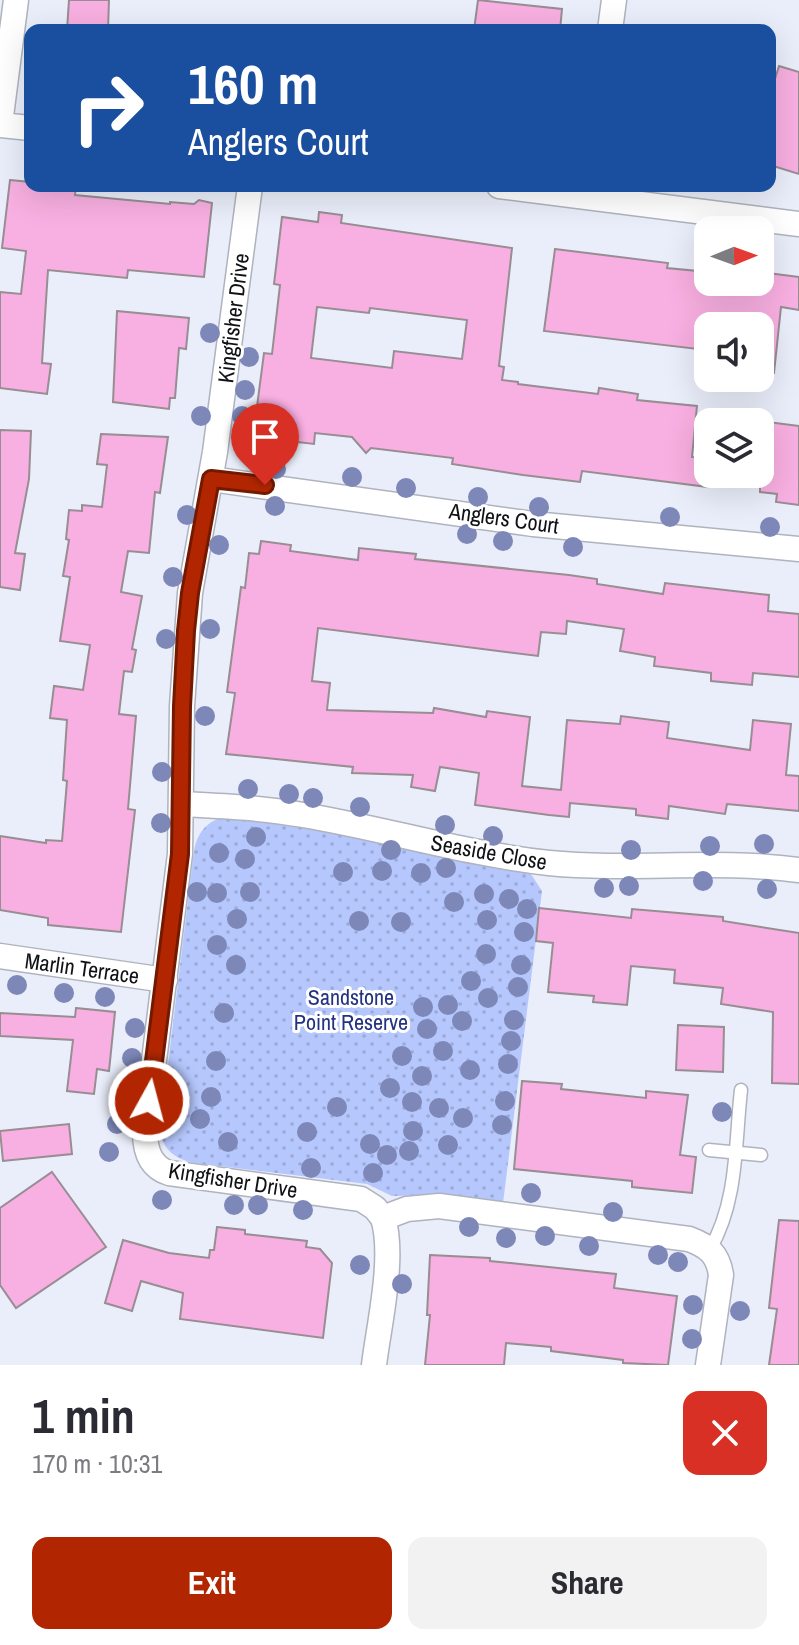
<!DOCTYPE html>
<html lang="en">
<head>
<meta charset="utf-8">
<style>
  :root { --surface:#fff; --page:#f2f2f3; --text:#2b2b33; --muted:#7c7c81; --accent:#b12600 }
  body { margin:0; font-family:"Archivo Narrow",sans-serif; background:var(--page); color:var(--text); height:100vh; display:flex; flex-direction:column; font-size:30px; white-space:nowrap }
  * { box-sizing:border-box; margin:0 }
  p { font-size:26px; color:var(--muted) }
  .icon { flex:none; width:44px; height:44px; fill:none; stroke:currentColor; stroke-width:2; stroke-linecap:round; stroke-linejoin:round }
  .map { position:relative; height:1365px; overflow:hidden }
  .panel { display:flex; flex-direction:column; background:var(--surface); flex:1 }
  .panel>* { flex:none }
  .banner { position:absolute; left:24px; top:24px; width:752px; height:168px; border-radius:16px; box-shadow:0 8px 32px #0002; background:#1a4fa0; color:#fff; overflow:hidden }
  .needle { width:52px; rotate:89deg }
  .fabs { position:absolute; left:694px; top:216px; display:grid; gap:16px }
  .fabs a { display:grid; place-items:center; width:80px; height:80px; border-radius:16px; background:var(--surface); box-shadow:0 8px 32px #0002; font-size:40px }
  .pin { position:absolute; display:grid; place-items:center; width:68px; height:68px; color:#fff; margin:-82px -34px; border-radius:50% 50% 50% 0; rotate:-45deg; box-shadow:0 0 8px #0007 }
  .pin .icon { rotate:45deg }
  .me { position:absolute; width:88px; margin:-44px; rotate:7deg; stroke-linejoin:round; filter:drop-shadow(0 0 6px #0008) }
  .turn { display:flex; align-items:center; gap:28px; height:168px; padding:0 32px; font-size:36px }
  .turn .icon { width:104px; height:104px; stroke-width:2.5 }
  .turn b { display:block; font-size:56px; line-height:68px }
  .round { display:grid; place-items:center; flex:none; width:84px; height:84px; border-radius:16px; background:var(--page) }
  .head { display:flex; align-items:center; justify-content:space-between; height:136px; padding:0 32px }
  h1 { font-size:48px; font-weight:700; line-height:60px }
  .action { display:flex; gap:16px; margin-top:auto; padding:16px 32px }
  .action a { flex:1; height:92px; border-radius:16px; background:var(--accent); color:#fff; font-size:32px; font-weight:700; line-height:92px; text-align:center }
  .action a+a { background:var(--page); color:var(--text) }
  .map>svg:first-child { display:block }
  .grass { fill:url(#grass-dots) }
  .building { fill:#f8afe1; stroke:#978d93; stroke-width:2; fill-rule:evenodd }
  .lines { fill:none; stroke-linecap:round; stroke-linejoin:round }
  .service-casing { stroke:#afb3be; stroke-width:15 }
  .minor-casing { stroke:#afb3be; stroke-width:27 }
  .service { stroke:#fff; stroke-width:12 }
  .minor { stroke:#fff; stroke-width:24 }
  .tree { fill:#7d87b8 }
  .route-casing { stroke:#731900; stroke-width:20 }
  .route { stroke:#b12600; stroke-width:14 }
  .labels { text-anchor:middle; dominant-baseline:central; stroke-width:6; stroke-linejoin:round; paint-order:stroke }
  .street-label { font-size:22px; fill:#101115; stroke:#fff }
  .park-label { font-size:22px; fill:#233282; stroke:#fff }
</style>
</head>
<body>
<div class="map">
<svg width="799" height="1365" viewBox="0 0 799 1365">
  <defs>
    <pattern id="grass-dots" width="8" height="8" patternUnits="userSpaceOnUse" patternTransform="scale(2)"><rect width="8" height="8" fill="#b5c7fd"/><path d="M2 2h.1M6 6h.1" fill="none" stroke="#9baad8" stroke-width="1.8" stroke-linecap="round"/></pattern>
  </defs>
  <rect width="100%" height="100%" fill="#eaeefa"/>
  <!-- grass -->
  <path class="grass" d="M 230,816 L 259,818 L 529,871 L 542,891 L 503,1203 L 436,1195 L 392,1196 L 367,1184 L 194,1163 C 175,1159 162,1149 160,1130 L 194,851 C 198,830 209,819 230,816 Z"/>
  <!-- building -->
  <g class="building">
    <path d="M 69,0 L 109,0 L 108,30 L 67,30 Z"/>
    <path d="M 478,0 L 562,9 L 560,30 L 474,30 Z"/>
    <path d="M 779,66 L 799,72 L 799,174 L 770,165 L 770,95 Z"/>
    <path d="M 10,180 L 30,182 L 30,186 L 76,186 L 75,195 L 170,204 L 170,202 L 194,204 L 199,200 L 212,203 L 204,277 L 128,270 L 127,278 L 48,270 L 42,363 L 51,364 L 47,394 L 0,388 L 0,292 L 21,294 L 26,251 L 2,248 Z"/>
    <path d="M 319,212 L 342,215 L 341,223 L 512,248 L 499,366 L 504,367 L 502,380 L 518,382 L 518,384 L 598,394 L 599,388 L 638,394 L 637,400 L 697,406 L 692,457 L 708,459 L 708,487 L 582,471 L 580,482 L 523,475 L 452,464 L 453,458 L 371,448 L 366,453 L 352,437 L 315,433 L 314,444 L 253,437 L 264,353 L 272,354 L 280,285 L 274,284 L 282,217 L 318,222 ZM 317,307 L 369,313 L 370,308 L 467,320 L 462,359 L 394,351 L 392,368 L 311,358 Z"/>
    <path d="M 555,249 L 668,263 L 667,268 L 708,272 L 708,282 L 760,282 L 760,272 L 799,277 L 799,310 L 781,307 L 774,373 L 760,372 L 760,326 L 708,326 L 706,350 L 544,331 Z"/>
    <path d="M 117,311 L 189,318 L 186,349 L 179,348 L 175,398 L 170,398 L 169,409 L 113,402 Z"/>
    <path d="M 760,421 L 799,426 L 799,505 L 776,502 L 777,494 L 760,492 Z"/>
    <path d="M 0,430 L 31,431 L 29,479 L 15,553 L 25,554 L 20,590 L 0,587 Z"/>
    <path d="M 101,434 L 168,437 L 160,493 L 155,492 L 149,553 L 128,551 L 121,592 L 142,596 L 132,649 L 136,650 L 132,672 L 124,671 L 119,714 L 136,716 L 128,809 L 135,810 L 121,932 L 48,925 L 48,918 L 0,910 L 0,836 L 46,843 L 46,840 L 62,841 L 67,781 L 63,780 L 67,720 L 50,718 L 54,686 L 83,690 L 90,645 L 60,641 L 70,577 L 63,576 L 69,540 L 66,539 L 69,510 L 82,511 L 82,505 L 102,507 L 107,465 L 97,464 Z"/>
    <path d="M 261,541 L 291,545 L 290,551 L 358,560 L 359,548 L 416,554 L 415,559 L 569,575 L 597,579 L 597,584 L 663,594 L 665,583 L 769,595 L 768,611 L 799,614 L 799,677 L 753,673 L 752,685 L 711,681 L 711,673 L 654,666 L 655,657 L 620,651 L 624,629 L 567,621 L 566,634 L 541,632 L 538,656 L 318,628 L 312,681 L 330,683 L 327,710 L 433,713 L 434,708 L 486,717 L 487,711 L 530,717 L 522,786 L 561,790 L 567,720 L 620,724 L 621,716 L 669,722 L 667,738 L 750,750 L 753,720 L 791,724 L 786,775 L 799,776 L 799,811 L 727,804 L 725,814 L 669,806 L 668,819 L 636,815 L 636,809 L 570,803 L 569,817 L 549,815 L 475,805 L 479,773 L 440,767 L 435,791 L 411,787 L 413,775 L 352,773 L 353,767 L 226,754 L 235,693 L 227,692 L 241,587 L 245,588 L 249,553 L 259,554 Z"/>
    <path d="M 539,908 L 631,918 L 632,909 L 667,912 L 723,917 L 723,921 L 799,933 L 799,1084 L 772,1083 L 773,1012 L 721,1004 L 723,988 L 674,983 L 675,970 L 631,966 L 627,1005 L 593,1002 L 594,996 L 548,992 L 553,943 L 536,941 Z"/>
    <path d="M 76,1008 L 115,1012 L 109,1071 L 97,1069 L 94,1094 L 67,1091 L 73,1040 L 0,1036 L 0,1013 L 75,1017 Z"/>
    <path d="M 678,1025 L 724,1027 L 723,1072 L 676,1070 Z"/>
    <path d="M 522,1081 L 562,1084 L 561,1089 L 646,1098 L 646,1091 L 688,1095 L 680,1155 L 696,1157 L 692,1193 L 632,1187 L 632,1181 L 514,1169 Z"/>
    <path d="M 69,1124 L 72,1154 L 3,1161 L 0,1131 Z"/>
    <path d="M 52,1172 L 106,1247 L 16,1308 L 0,1285 L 0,1208 Z"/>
    <path d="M 779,1220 L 799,1221 L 799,1365 L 769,1365 L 777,1309 L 769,1308 Z"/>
    <path d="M 217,1227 L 245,1230 L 245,1234 L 307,1241 L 306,1247 L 320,1249 L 332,1263 L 323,1338 L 180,1319 L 183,1293 L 141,1281 L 132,1311 L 105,1303 L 123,1240 L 169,1253 L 209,1258 L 210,1250 L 214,1250 Z"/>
    <path d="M 430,1255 L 490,1258 L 490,1261 L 616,1274 L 614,1288 L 677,1296 L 668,1365 L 623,1363 L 623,1360 L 551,1351 L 551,1347 L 506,1343 L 504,1365 L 425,1365 L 430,1315 L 427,1315 Z"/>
  </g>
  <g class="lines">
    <defs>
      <g id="service">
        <path d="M 709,1150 L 761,1155"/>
        <path d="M 710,1249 C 738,1202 735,1142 741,1090"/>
      </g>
      <g id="minor">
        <path d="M 610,30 L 614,0"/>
        <path d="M 0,124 L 16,0"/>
        <path d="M 0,125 L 30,128"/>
        <path d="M 250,186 L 215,452 L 190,593 L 182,706 L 180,854 L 145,1132 C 145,1150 150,1167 169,1173 L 361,1199 L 375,1208 L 383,1218 L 407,1209 L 439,1206 L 689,1239 C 708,1246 718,1254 721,1275 L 708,1365"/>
        <path d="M 499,186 L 799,224"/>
        <path d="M 211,479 L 533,524 L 799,549"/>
        <path d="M 182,804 C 223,806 263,808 303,815 C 386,829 466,854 549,863 C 633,871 716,859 799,870"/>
        <path d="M 0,956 L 165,980"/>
        <path d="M 374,1365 C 379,1324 395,1257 383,1218"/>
      </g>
    </defs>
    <!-- service casing -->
    <use href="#service" class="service-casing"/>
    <!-- minor casing -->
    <use href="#minor" class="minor-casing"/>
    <!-- service -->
    <use href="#service" class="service"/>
    <!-- minor -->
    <use href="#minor" class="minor"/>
  </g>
  <!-- trees -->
  <g class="tree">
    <circle cx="210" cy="333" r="10"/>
    <circle cx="249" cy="357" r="10"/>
    <circle cx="245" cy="390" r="10"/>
    <circle cx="201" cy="416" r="10"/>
    <circle cx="242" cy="416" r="10"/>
    <circle cx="276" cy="469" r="10"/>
    <circle cx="352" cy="477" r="10"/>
    <circle cx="406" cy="488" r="10"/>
    <circle cx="478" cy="497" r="10"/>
    <circle cx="275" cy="506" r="10"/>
    <circle cx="539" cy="507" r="10"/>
    <circle cx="187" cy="515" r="10"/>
    <circle cx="670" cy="517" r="10"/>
    <circle cx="770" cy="527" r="10"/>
    <circle cx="467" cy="534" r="10"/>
    <circle cx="503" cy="541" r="10"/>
    <circle cx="219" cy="545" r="10"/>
    <circle cx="573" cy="547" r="10"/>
    <circle cx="173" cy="577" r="10"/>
    <circle cx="210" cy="629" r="10"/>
    <circle cx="166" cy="639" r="10"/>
    <circle cx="205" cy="716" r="10"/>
    <circle cx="162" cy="772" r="10"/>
    <circle cx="248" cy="789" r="10"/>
    <circle cx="289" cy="794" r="10"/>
    <circle cx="313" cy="798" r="10"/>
    <circle cx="360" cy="807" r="10"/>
    <circle cx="161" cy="823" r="10"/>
    <circle cx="445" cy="825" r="10"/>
    <circle cx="493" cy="836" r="10"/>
    <circle cx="256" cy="837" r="10"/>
    <circle cx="764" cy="844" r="10"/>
    <circle cx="710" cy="846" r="10"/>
    <circle cx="391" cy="850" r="10"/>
    <circle cx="631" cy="850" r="10"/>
    <circle cx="219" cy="853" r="10"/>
    <circle cx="245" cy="859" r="10"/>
    <circle cx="446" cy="868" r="10"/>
    <circle cx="382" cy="871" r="10"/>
    <circle cx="343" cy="872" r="10"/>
    <circle cx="421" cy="873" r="10"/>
    <circle cx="703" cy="881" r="10"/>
    <circle cx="629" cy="886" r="10"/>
    <circle cx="604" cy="888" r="10"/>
    <circle cx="767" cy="889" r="10"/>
    <circle cx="197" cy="892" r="10"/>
    <circle cx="250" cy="892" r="10"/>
    <circle cx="217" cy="893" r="10"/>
    <circle cx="484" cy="894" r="10"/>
    <circle cx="509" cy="899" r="10"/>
    <circle cx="454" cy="902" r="10"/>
    <circle cx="527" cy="909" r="10"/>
    <circle cx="237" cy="919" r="10"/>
    <circle cx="487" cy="920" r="10"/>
    <circle cx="359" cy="921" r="10"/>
    <circle cx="401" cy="922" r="10"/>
    <circle cx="524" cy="932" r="10"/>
    <circle cx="217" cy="945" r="10"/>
    <circle cx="486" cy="954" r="10"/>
    <circle cx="236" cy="965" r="10"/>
    <circle cx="521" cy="965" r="10"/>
    <circle cx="471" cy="981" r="10"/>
    <circle cx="17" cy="985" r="10"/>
    <circle cx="518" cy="987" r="10"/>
    <circle cx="64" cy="993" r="10"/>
    <circle cx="105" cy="997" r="10"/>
    <circle cx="488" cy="998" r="10"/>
    <circle cx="448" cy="1005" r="10"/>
    <circle cx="423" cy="1007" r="10"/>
    <circle cx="224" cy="1013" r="10"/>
    <circle cx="514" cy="1020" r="10"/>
    <circle cx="462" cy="1021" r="10"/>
    <circle cx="135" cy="1028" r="10"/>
    <circle cx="427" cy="1029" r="10"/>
    <circle cx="511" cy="1041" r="10"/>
    <circle cx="443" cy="1051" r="10"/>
    <circle cx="402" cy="1056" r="10"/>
    <circle cx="132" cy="1058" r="10"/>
    <circle cx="216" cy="1061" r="10"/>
    <circle cx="508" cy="1064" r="10"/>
    <circle cx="470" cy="1070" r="10"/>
    <circle cx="422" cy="1076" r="10"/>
    <circle cx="390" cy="1088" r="10"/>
    <circle cx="172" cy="1097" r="10"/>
    <circle cx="211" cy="1097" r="10"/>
    <circle cx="505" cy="1101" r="10"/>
    <circle cx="412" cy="1102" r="10"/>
    <circle cx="337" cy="1107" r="10"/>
    <circle cx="439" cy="1108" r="10"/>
    <circle cx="722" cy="1112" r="10"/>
    <circle cx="463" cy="1118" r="10"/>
    <circle cx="200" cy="1119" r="10"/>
    <circle cx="117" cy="1124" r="10"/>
    <circle cx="502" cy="1125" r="10"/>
    <circle cx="413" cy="1131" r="10"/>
    <circle cx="307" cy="1132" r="10"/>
    <circle cx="228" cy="1142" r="10"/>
    <circle cx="370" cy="1144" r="10"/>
    <circle cx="448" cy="1145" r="10"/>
    <circle cx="409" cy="1151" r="10"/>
    <circle cx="109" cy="1152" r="10"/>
    <circle cx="387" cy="1155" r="10"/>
    <circle cx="311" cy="1168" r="10"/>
    <circle cx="373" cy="1173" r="10"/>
    <circle cx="531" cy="1193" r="10"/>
    <circle cx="162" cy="1200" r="10"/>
    <circle cx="234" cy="1205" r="10"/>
    <circle cx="258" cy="1205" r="10"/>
    <circle cx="303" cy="1210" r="10"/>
    <circle cx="613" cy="1212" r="10"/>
    <circle cx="469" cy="1227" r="10"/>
    <circle cx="545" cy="1236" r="10"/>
    <circle cx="506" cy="1238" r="10"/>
    <circle cx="589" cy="1246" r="10"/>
    <circle cx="658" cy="1255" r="10"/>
    <circle cx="678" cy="1262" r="10"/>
    <circle cx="360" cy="1265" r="10"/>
    <circle cx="402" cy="1284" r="10"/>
    <circle cx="693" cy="1305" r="10"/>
    <circle cx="740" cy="1311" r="10"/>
    <circle cx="692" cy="1339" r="10"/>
  </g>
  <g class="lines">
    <defs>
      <path id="route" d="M 149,1101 L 180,854 L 182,706 L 186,631 L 190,593 L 211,479 L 265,485"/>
    </defs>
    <!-- route casing -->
    <use href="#route" class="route-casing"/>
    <!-- route -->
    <use href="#route" class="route"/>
  </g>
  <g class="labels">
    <!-- street labels -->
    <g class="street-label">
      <text transform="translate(233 318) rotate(-83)">Kingfisher Drive</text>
      <text transform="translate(504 518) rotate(8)">Anglers Court</text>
      <text transform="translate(489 852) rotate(10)">Seaside Close</text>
      <text transform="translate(82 968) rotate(8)">Marlin Terrace</text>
      <text transform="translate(233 1180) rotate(9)">Kingfisher Drive</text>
    </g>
    <!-- park labels -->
    <g class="park-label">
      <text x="351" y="997">Sandstone<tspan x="351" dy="25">Point Reserve</tspan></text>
    </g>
  </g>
</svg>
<div class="fabs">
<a><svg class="needle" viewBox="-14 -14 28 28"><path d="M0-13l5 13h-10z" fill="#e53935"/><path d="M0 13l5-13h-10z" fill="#7c7c81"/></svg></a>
<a><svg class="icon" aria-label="sound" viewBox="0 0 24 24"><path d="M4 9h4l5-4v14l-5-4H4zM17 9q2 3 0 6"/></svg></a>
<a><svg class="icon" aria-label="layers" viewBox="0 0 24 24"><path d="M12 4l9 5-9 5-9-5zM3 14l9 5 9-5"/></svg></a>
</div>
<div class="pin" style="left:265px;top:485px;background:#d93025"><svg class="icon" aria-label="arrive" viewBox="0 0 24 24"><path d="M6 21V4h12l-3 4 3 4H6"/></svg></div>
<svg class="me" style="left:149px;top:1101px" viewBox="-20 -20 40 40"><circle r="17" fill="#b12600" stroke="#fff" stroke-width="3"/><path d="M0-11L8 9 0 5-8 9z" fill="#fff"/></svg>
<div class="banner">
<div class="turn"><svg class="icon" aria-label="right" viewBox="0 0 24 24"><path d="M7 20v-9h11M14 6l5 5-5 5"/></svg><div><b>160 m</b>Anglers Court</div></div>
</div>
</div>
<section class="panel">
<div class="head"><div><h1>1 min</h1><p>170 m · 10:31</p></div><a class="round" style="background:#d93025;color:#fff"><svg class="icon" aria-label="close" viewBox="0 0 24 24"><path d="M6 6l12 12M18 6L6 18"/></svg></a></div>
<div class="action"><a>Exit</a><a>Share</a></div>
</section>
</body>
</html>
